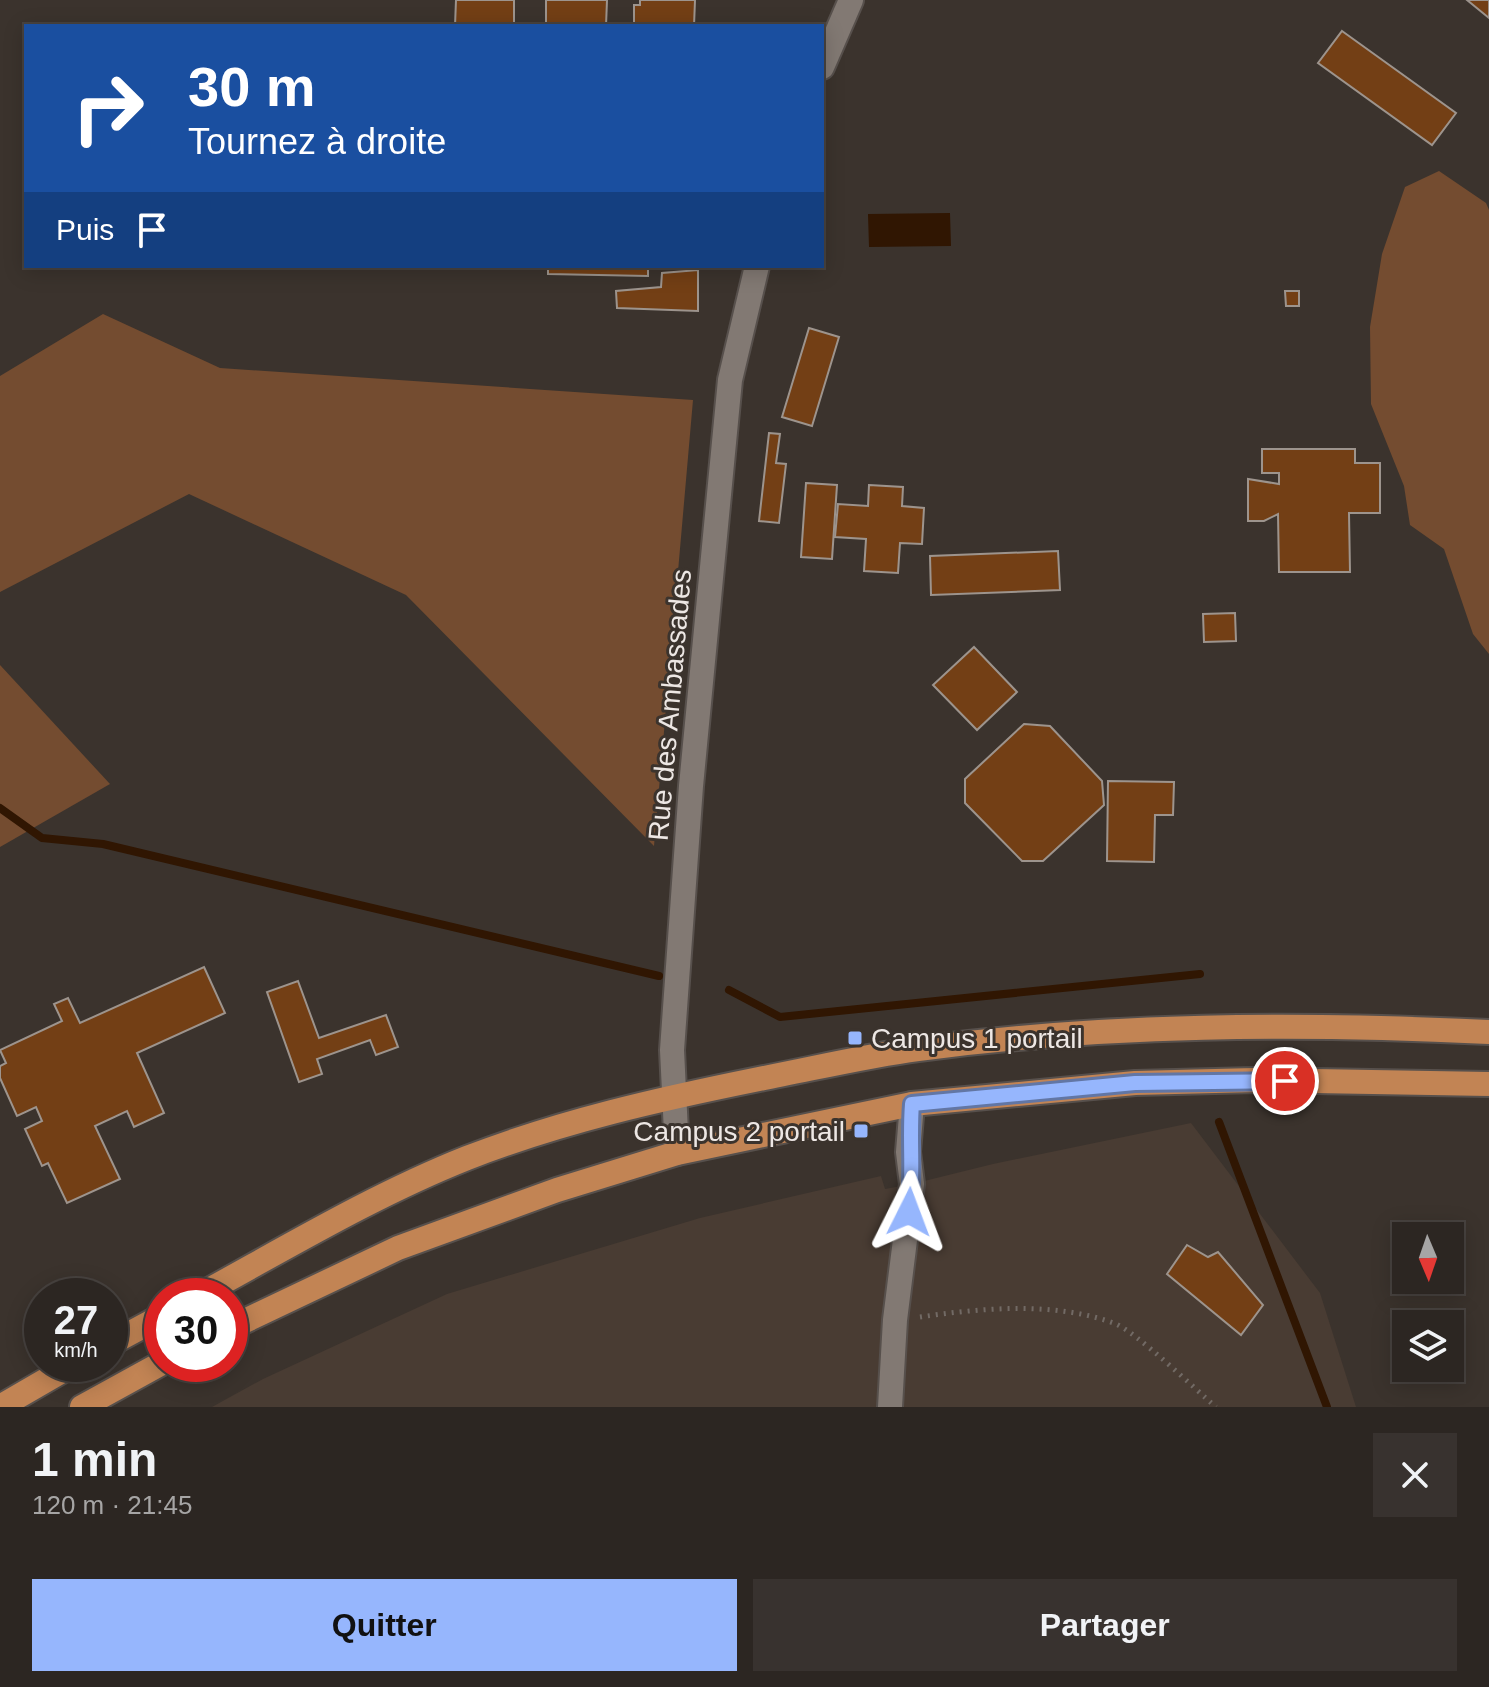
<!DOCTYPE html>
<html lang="fr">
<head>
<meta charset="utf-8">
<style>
  :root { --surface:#2c2622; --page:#38322f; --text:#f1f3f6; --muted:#a6a5a5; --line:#484340; --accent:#96b6fd }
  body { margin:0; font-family:Helvetica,sans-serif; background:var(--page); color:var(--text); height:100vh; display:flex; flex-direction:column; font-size:30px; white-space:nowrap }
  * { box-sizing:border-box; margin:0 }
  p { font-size:26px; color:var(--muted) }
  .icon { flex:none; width:44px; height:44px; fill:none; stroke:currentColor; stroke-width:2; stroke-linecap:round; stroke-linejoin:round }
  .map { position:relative; height:1407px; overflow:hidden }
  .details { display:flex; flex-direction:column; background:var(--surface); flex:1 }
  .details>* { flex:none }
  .guide { position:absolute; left:24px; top:24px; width:800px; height:244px; border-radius:0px; box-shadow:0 4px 20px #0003,0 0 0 2px var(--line); background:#1a4fa0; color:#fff; overflow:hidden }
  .needle { width:52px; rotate:178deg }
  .fabs { position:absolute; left:1392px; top:1222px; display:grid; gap:16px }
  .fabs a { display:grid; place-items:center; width:72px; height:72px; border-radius:0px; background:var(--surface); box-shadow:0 4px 20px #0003,0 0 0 2px var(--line); font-size:40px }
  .speed { position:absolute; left:24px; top:1278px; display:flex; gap:16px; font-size:40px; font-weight:700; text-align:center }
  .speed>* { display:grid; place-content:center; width:104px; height:104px; border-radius:50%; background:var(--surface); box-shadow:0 4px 20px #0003,0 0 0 2px var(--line); line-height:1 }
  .speed small { font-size:20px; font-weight:400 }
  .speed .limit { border:12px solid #d22; background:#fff; color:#111 }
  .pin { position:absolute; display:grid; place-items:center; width:68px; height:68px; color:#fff; margin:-34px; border:4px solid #fff; border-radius:50%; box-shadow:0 2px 8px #0007 }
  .me { position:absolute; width:88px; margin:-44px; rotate:3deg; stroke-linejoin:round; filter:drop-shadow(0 0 6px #0008) }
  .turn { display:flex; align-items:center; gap:28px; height:168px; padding:0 32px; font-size:36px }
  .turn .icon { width:104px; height:104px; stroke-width:2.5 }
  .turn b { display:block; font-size:56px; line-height:68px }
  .then { display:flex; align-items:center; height:76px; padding:0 32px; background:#0003; gap:16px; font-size:30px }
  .round { display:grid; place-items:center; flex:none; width:84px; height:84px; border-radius:0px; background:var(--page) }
  .head { display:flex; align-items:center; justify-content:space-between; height:136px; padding:0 32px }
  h1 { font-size:48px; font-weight:600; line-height:60px }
  .primary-button { display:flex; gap:16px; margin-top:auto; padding:16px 32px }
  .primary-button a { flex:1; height:92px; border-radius:0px; background:var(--accent); color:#111; font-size:32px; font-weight:600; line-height:92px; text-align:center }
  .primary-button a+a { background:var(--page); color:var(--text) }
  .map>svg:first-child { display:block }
  .built { fill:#493c33 }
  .green { fill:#744c30 }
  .water { fill:#301602 }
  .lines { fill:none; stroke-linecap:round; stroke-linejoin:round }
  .stream { stroke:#301602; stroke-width:8 }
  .building { fill:#733f15; stroke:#9d948d; stroke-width:2 }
  .minor-casing { stroke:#57504c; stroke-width:28 }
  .major-casing { stroke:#57504c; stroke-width:28 }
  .path { stroke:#726a65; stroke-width:5; stroke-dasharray:2 6; stroke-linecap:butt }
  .minor { stroke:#827973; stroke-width:24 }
  .major { stroke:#c28454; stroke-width:24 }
  .route-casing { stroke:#6276a4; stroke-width:20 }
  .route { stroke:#96b6fd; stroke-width:14 }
  .poi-dot { fill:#96b6fd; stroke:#3b332d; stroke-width:3 }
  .labels { text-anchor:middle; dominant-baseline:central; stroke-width:6; stroke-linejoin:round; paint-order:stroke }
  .street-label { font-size:28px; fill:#ede7e4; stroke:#3b332d }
  .poi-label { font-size:28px; fill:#ede7e4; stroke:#3b332d; text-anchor:start }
</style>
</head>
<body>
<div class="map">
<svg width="1489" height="1407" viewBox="0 0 1489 1407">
  <rect width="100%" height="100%" fill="#3b332d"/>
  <!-- built -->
  <path class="built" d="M 1191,1123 L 1320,1293 L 1356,1407 L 212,1407 L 263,1379 L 447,1294 L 700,1218 L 881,1176 L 885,1189 L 912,1184 L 993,1164 Z"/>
  <!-- green -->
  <g class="green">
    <path d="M 1439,171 L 1486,203 L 1489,210 L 1489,654 L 1473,634 L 1444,549 L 1410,525 L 1404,486 L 1371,404 L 1370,327 L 1382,254 L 1405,187 Z"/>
    <path d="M 103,314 L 220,368 L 693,400 L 654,846 L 406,595 L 189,494 L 0,592 L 0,376 Z"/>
    <path d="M 0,665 L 110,784 L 0,847 Z"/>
  </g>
  <!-- water -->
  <path class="water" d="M 950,213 L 951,246 L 869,247 L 868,214 Z"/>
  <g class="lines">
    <!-- stream -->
    <g class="stream">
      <path d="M 0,808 L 42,838 L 103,844 L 659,976"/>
      <path d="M 729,990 L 780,1017 L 1200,974"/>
      <path d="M 1219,1122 L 1327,1407"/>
    </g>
  </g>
  <!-- building -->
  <g class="building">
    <path d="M 456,0 L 514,0 L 514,26 L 455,26 Z"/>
    <path d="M 546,0 L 607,0 L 606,26 L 546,26 Z"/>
    <path d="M 640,0 L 695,0 L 694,26 L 634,26 L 634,5 L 640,5 Z"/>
    <path d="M 1467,0 L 1489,0 L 1489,18 Z"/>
    <path d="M 1342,31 L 1456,113 L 1432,145 L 1318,63 Z"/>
    <path d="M 548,266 L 648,266 L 648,276 L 548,274 Z"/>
    <path d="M 698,270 L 698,311 L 617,308 L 616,291 L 661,287 L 662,273 Z"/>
    <path d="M 1285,291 L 1299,291 L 1299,306 L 1286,306 Z"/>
    <path d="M 809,328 L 839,337 L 812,426 L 782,417 Z"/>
    <path d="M 769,433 L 780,434 L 776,463 L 786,464 L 779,523 L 759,521 Z"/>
    <path d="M 1262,449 L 1355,449 L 1355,463 L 1380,463 L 1380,513 L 1349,513 L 1350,572 L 1279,572 L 1278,514 L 1264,521 L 1248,521 L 1248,479 L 1279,484 L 1279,473 L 1262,473 Z"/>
    <path d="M 806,483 L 837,485 L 832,559 L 801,557 Z"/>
    <path d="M 869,485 L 903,487 L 902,506 L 924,508 L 922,544 L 900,543 L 898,573 L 864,571 L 866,539 L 835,537 L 838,504 L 868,506 Z"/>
    <path d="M 1058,551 L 1060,590 L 931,595 L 930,556 Z"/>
    <path d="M 1235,613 L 1236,641 L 1204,642 L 1203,614 Z"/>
    <path d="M 974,647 L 1017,692 L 977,730 L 933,685 Z"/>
    <path d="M 1024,724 L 1050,726 L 1102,781 L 1104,805 L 1043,861 L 1022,861 L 965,803 L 965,779 Z"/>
    <path d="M 1108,781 L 1174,782 L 1173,815 L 1155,815 L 1154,862 L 1107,861 Z"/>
    <path d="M 204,967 L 225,1013 L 137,1053 L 164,1113 L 134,1127 L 127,1111 L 95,1126 L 120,1179 L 67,1203 L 48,1163 L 42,1166 L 25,1129 L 42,1121 L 36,1107 L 17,1116 L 0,1078 L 0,1066 L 6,1063 L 0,1050 L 62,1021 L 54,1004 L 68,998 L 80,1023 Z"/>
    <path d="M 298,981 L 319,1038 L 386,1015 L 398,1047 L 376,1055 L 370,1040 L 317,1059 L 322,1074 L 299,1082 L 267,992 Z"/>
    <path d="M 1187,1245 L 1208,1257 L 1218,1252 L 1263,1305 L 1241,1335 L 1167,1274 Z"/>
  </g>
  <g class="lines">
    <defs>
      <g id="minor">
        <path d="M 822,67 L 851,0"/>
        <path d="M 677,1153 L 672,1050 L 691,786 L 730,380 L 757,266"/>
        <path d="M 890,1407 L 895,1320 L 912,1184 L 908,1152 L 912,1104"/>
      </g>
      <g id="major">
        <path d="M 198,1296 C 286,1248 374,1195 467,1158 C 562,1121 660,1099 759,1079 C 812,1069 865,1056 918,1049 C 1108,1024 1298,1023 1489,1032"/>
        <path d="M 230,1328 L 398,1248 L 557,1190 L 677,1153 L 912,1104 L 1135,1083 L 1255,1080 L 1489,1084"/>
        <path d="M 110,1344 L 162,1316"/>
        <path d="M 0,1407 L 74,1364"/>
        <path d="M 82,1407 L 162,1363"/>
      </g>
    </defs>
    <!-- minor casing -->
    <use href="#minor" class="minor-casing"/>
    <!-- major casing -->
    <use href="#major" class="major-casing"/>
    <!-- path -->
    <path class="path" d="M 920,1317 C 982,1308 1056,1301 1116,1324 C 1137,1333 1195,1389 1216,1407"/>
    <!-- minor -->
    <use href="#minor" class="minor"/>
    <!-- major -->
    <use href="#major" class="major"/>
  </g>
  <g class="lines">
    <defs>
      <path id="route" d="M 909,1212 C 914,1176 909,1140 912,1104 L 1135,1083 L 1285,1081"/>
    </defs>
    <!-- route casing -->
    <use href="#route" class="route-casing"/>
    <!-- route -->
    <use href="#route" class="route"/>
  </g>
  <!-- markers -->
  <g class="poi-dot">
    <rect x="847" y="1030" width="16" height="16" rx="4"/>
    <rect x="853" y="1123" width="16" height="16" rx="4"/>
  </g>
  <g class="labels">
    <!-- street labels -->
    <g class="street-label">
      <text transform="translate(670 705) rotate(-85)">Rue des Ambassades</text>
    </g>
    <!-- poi labels -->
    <g class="poi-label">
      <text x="871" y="1038">Campus 1 portail</text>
      <text x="845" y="1131" text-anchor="end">Campus 2 portail</text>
    </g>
  </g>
</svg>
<div class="fabs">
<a><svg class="needle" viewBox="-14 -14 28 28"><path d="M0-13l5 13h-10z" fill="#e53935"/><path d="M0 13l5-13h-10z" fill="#a6a5a5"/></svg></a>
<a><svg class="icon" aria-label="layers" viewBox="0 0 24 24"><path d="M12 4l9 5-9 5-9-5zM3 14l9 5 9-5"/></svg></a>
</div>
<div class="speed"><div>27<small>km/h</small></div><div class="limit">30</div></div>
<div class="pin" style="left:1285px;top:1081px;background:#d93025"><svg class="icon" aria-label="arrive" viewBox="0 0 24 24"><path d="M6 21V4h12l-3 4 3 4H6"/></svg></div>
<svg class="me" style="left:909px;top:1212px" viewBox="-20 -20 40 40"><path d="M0-17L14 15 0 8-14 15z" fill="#96b6fd" stroke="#fff" stroke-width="4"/></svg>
<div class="guide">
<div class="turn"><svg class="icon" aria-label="right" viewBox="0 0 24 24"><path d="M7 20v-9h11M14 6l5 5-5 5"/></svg><div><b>30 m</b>Tournez à droite</div></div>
<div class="then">Puis<svg class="icon" aria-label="arrive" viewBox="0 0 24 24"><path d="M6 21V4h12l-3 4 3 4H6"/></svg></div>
</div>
</div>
<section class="details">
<div class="head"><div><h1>1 min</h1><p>120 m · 21:45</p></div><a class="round"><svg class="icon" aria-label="close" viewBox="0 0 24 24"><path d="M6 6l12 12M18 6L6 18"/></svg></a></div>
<div class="primary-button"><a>Quitter</a><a>Partager</a></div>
</section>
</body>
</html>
